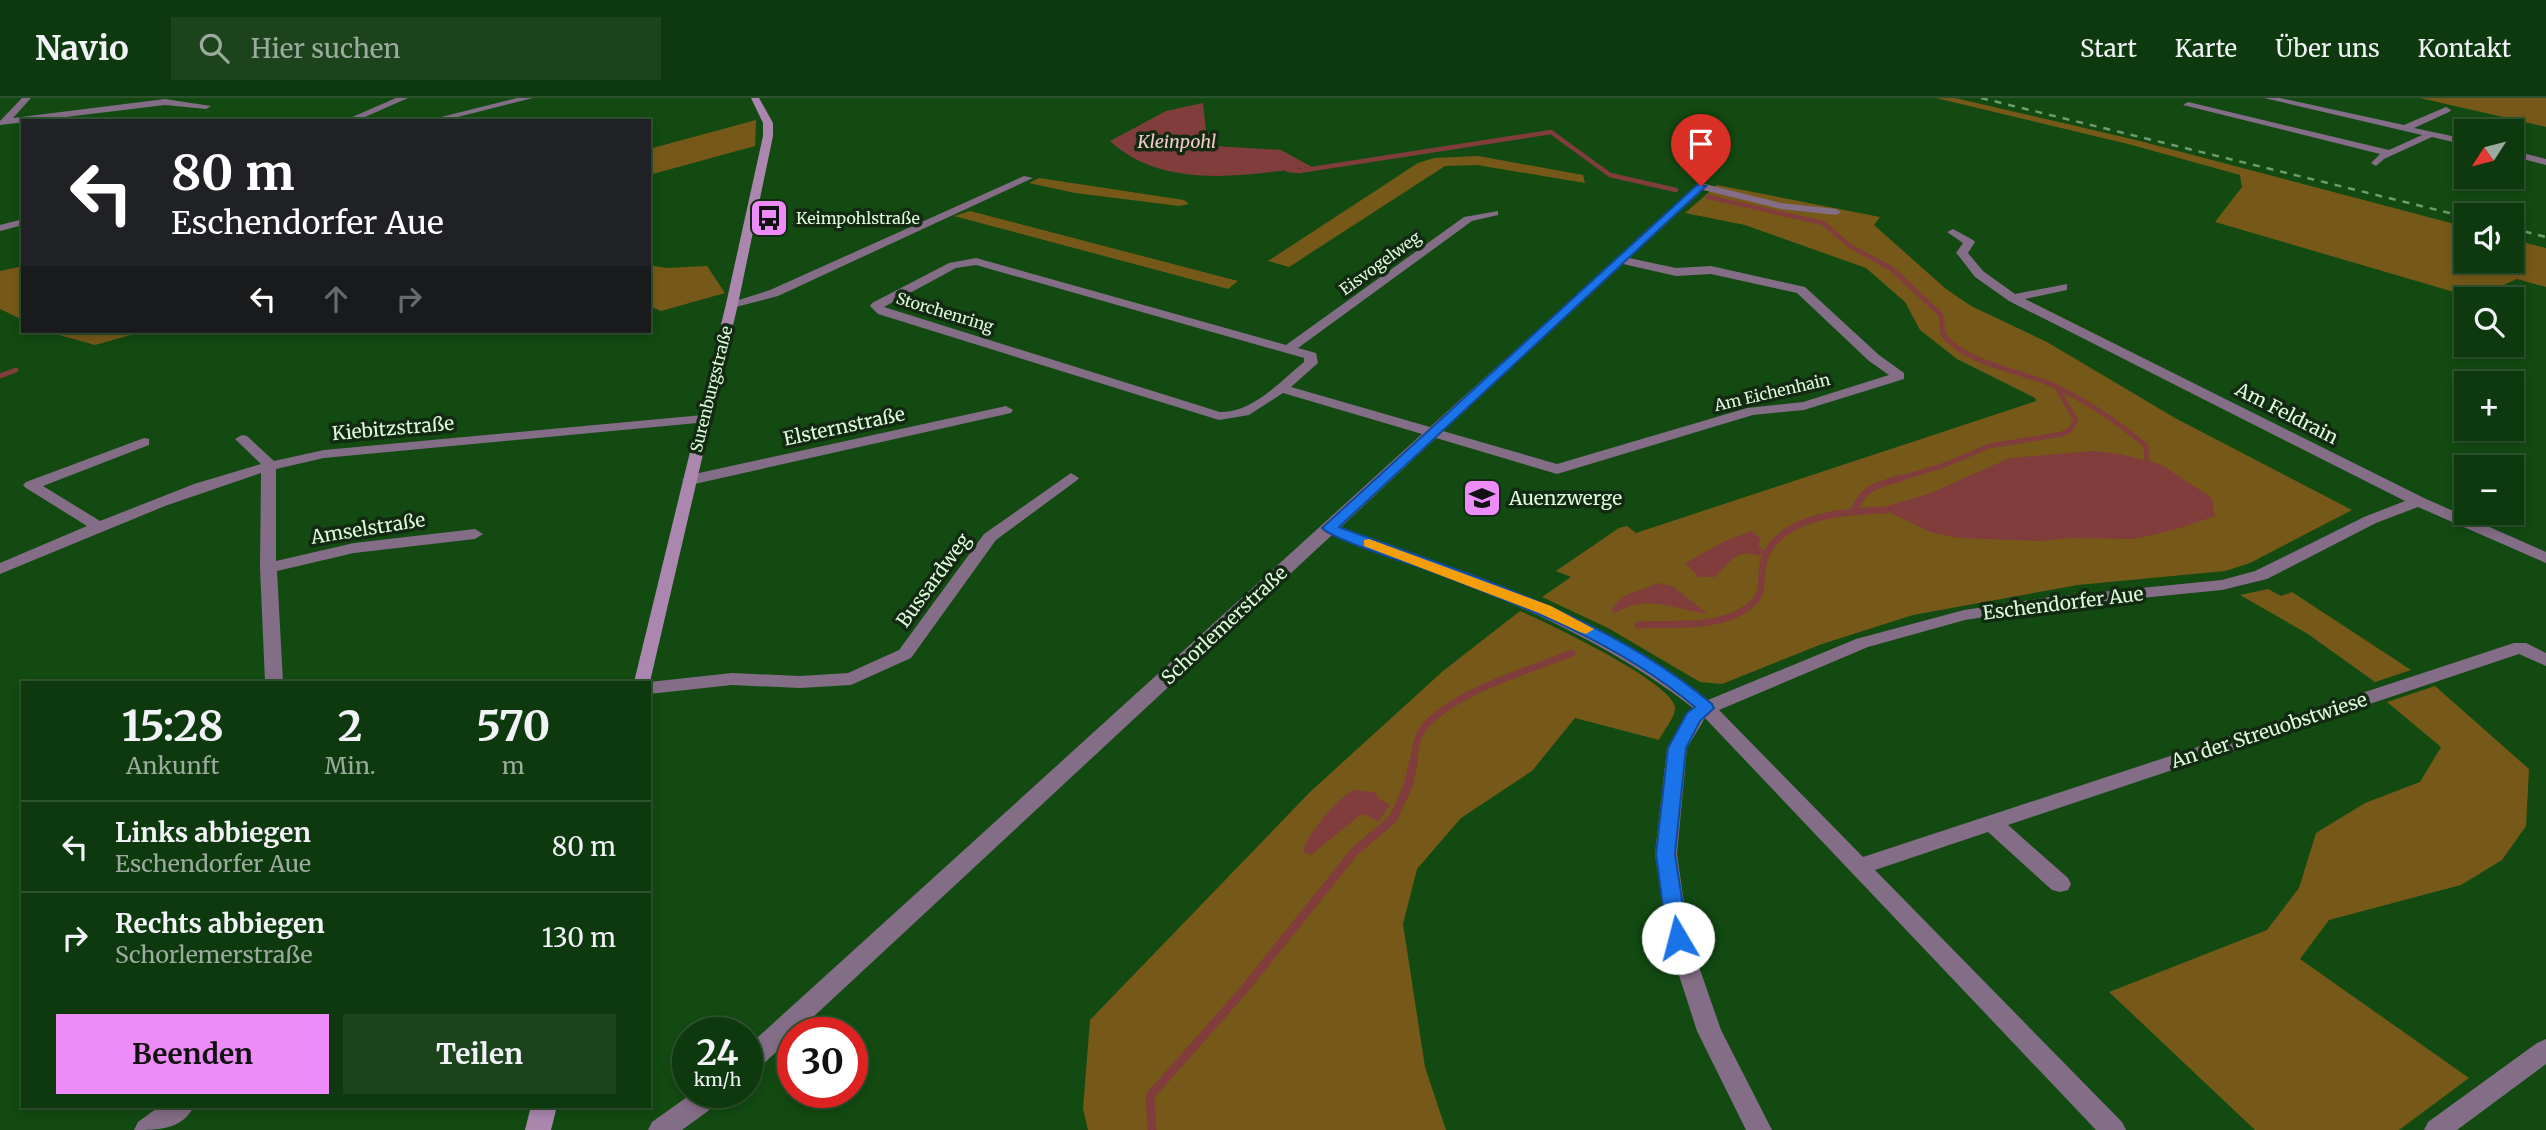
<!DOCTYPE html>
<html lang="de">
<head>
<meta charset="utf-8">
<style>
  :root { --surface:#0e380e; --page:#1c431c; --text:#f1f3f6; --muted:#9bac9e; --line:#2e522e; --accent:#ed8cf9 }
  body { margin:0; font-family:Merriweather,serif; background:var(--page); color:var(--text); height:100vh; display:flex; flex-direction:column; font-size:26px; white-space:nowrap }
  * { box-sizing:border-box; margin:0 }
  p { font-size:23px; color:var(--muted) }
  .icon { flex:none; width:38px; height:38px; fill:none; stroke:currentColor; stroke-width:2; stroke-linecap:round; stroke-linejoin:round }
  .map { position:relative; flex:1; overflow:hidden }
  .panel { position:absolute; left:21px; top:583px; width:630px; height:427px; display:flex; flex-direction:column; background:var(--surface); border-radius:0px; box-shadow:0 4px 10px #0003,0 0 0 2px var(--line) }
  .panel>* { flex:none }
  .top-card { position:absolute; left:21px; top:21px; width:630px; height:214px; border-radius:0px; box-shadow:0 4px 10px #0003,0 0 0 2px var(--line); background:#202124; color:#fff; overflow:hidden }
  .needle { width:46px; rotate:234deg }
  .tools { position:absolute; left:2454px; top:21px; display:grid; gap:14px }
  .tools a { display:grid; place-items:center; width:70px; height:70px; border-radius:0px; background:var(--surface); box-shadow:0 4px 10px #0003,0 0 0 2px var(--line); font-size:35px }
  .speed { position:absolute; left:672px; top:919px; display:flex; gap:14px; font-size:35px; font-weight:700; text-align:center }
  .speed>* { display:grid; place-content:center; width:91px; height:91px; border-radius:50%; background:var(--surface); box-shadow:0 4px 10px #0003,0 0 0 2px var(--line); line-height:1 }
  .speed small { font-size:18px; font-weight:400 }
  .speed .limit { border:10px solid #d22; background:#fff; color:#111 }
  .pin { position:absolute; display:grid; place-items:center; width:60px; height:60px; color:#fff; margin:-72px -30px; border-radius:50% 50% 50% 0; rotate:-45deg; box-shadow:0 0 7px #0007 }
  .pin .icon { rotate:45deg }
  .me { position:absolute; width:77px; margin:-38px; rotate:352deg; stroke-linejoin:round; filter:drop-shadow(0 0 5px #0008) }
  .turn { display:flex; align-items:center; gap:24px; height:147px; padding:0 35px; font-size:32px }
  .turn .icon { width:91px; height:91px; stroke-width:2.5 }
  .turn b { display:block; font-size:49px; line-height:60px }
  .lanes { display:flex; align-items:center; height:66px; padding:0 35px; background:#0003; justify-content:center; gap:35px; direction:ltr }
  .lanes .off { opacity:.35 }
  .eta { display:flex; justify-content:space-evenly; align-items:center; height:119px; text-align:center }
  .eta b { font-size:42px; font-weight:700; line-height:49px }
  .action { display:flex; gap:14px; margin-top:auto; padding:14px 35px }
  .action a { flex:1; height:80px; border-radius:0px; background:var(--accent); color:#111; font-size:28px; font-weight:700; line-height:80px; text-align:center }
  .action a+a { background:var(--page); color:var(--text) }
  ul { padding:0; list-style:none }
  li { display:flex; align-items:center; gap:21px; height:91px; padding:0 35px; border-top:2px solid var(--line) }
  li div { flex:1 }
  li b { display:block; font-size:26px }
  li em { font-style:normal }
  header { display:flex; align-items:center; gap:42px; box-sizing:border-box; height:98px; padding:0 35px; background:var(--surface); border-bottom:2px solid var(--line) }
  header strong { font-size:33px }
  nav { display:flex; gap:38px; margin-inline-start:auto; font-size:24px }
  .search { width:490px; height:63px; background:var(--page); display:flex; align-items:center; gap:18px; box-sizing:border-box; padding:0 24px; border-radius:0px; color:var(--muted); font-size:26px }
  .map>svg:first-child { display:block }
  .green { fill:#765918 }
  .water { fill:#803d3b }
  .lines { fill:none; stroke-linecap:round; stroke-linejoin:round }
  .stream-far3 { stroke:#803d3b; stroke-width:4.5 }
  .stream-far2 { stroke:#803d3b; stroke-width:5 }
  .stream-far1 { stroke:#803d3b; stroke-width:7 }
  .stream { stroke:#803d3b; stroke-width:9 }
  .street { fill:#846d86; fill-rule:evenodd }
  .secondary { fill:#ab87af; fill-rule:evenodd }
  .rail { stroke:#6f9b6f; stroke-width:2.5; stroke-dasharray:7 7; stroke-linecap:butt }
  .route { fill:#1a73e8; stroke:#114b97; stroke-width:2 }
  .slow { fill:#f59e0b }
  .labels { text-anchor:middle; dominant-baseline:central; stroke-width:7; stroke-linejoin:round; paint-order:stroke }
  .far-poi-label { font-size:16px; fill:#defbdc; stroke:#132a12; text-anchor:start }
  .far-street-label { font-size:16px; fill:#defbdc; stroke:#132a12 }
  .far-water-label { font-size:18px; font-style:italic; fill:#f5cac7; stroke:#132a12 }
  .street-label { font-size:19px; fill:#defbdc; stroke:#132a12 }
  .poi-label { font-size:19px; fill:#defbdc; stroke:#132a12; text-anchor:start }
</style>
</head>
<body>
<header>
<strong>Navio</strong>
<div class="search"><svg class="icon" aria-label="search" viewBox="0 0 24 24"><circle cx="10" cy="10" r="6"/><path d="M15 15l6 6"/></svg>Hier suchen</div>
<nav><a>Start</a><a>Karte</a><a>Über uns</a><a>Kontakt</a></nav>
</header>
<div class="map">
<svg width="2546" height="1032" viewBox="0 0 2546 1032">
  <rect width="100%" height="100%" fill="#124a12"/>
  <!-- green -->
  <g class="green">
    <path d="M 1936,0 L 1955,0 L 2136,42 L 2466,129 L 2466,163 L 2511,163 L 2511,141 L 2546,150 L 2546,189 L 2517,181 L 2485,195 L 2500,201 L 2478,201 L 2215,124 L 2242,89 L 2240,77 L 2132,47 Z"/>
    <path d="M 2420,0 L 2546,0 L 2546,29 Z"/>
    <path d="M 756,22 L 755,48 L 649,77 L 649,51 Z"/>
    <path d="M 1478,58 L 1583,77 L 1585,85 L 1477,67 L 1445,68 L 1289,169 L 1268,163 L 1418,65 L 1434,60 Z"/>
    <path d="M 1039,80 L 1184,102 L 1189,106 L 1179,108 L 1075,95 L 1029,85 Z"/>
    <path d="M 1717,87 L 1880,119 L 1874,127 L 1946,191 L 1971,208 L 2047,244 L 2175,320 L 2352,412 L 2250,465 L 2225,473 L 2078,487 L 1913,517 L 1822,546 L 1722,586 L 1700,584 L 1608,530 L 1542,499 L 1571,479 L 1556,473 L 1619,430 L 1627,428 L 1636,435 L 2036,303 L 2035,300 L 1957,261 L 1920,232 L 1905,204 L 1866,170 L 1745,127 L 1685,115 Z"/>
    <path d="M 970,113 L 1238,183 L 1228,191 L 954,118 Z"/>
    <path d="M 649,167 L 666,170 L 707,168 L 725,195 L 661,213 L 649,208 Z"/>
    <path d="M 23,168 L 23,222 L 0,211 L 0,173 Z"/>
    <path d="M 45,233 L 145,233 L 95,247 Z"/>
    <path d="M 2268,491 L 2281,498 L 2292,494 L 2411,572 L 2375,584 L 2308,536 L 2240,497 Z"/>
    <path d="M 1520,513 C 1546,524 1672,584 1675,609 C 1676,619 1663,633 1659,642 L 1575,620 L 1532,673 L 1461,720 L 1417,771 L 1403,826 L 1425,969 L 1446,1032 L 1088,1032 L 1083,1011 L 1090,922 L 1310,694 L 1443,573 Z"/>
    <path d="M 2435,588 L 2529,671 L 2526,728 L 2502,762 L 2461,787 L 2329,822 L 2300,861 L 2469,980 L 2399,1032 L 2255,1032 L 2109,894 L 2267,832 L 2299,790 L 2316,735 L 2365,705 L 2420,684 L 2441,649 L 2387,604 Z"/>
  </g>
  <!-- water -->
  <g class="water">
    <path d="M 1203,5 L 1206,33 L 1215,39 L 1215,48 L 1281,52 L 1312,69 C 1246,77 1164,93 1110,43 L 1166,13 Z"/>
    <path d="M 2093,353 L 2120,356 L 2160,366 L 2212,400 L 2215,418 L 2177,431 L 2135,441 L 2071,440 L 2042,443 L 1959,440 L 1930,434 L 1885,412 L 1887,408 L 1928,396 L 2010,360 Z"/>
    <path d="M 1752,433 L 1761,441 L 1758,448 L 1765,453 L 1759,458 C 1736,449 1729,466 1715,479 L 1699,479 L 1685,465 L 1725,443 Z"/>
    <path d="M 1658,485 L 1672,488 L 1708,516 C 1677,512 1646,495 1616,515 L 1611,512 L 1622,499 Z"/>
    <path d="M 1354,692 L 1375,694 L 1378,700 L 1390,707 L 1378,724 L 1365,716 L 1359,718 L 1311,757 L 1303,754 C 1304,739 1341,696 1354,692 Z"/>
  </g>
  <g class="lines">
    <!-- stream-far3 -->
    <g class="stream-far3">
      <path d="M 1288,72 L 1299,73 L 1551,34 L 1610,77 L 1676,92"/>
      <path d="M 1708,99 L 1823,125 L 1850,148 L 1883,166"/>
    </g>
    <!-- stream-far2 -->
    <g class="stream-far2">
      <path d="M 1879,164 L 1892,171 L 1941,217 L 1943,236 C 1966,267 2021,272 2055,288 C 2088,304 2118,324 2146,348 L 2147,362"/>
      <path d="M 0,278 L 16,272"/>
      <path d="M 1895,382 L 1945,367 L 1989,348 L 2062,336 L 2071,331 L 2076,323 L 2059,293"/>
    </g>
    <!-- stream-far1 -->
    <g class="stream-far1">
      <path d="M 1854,413 C 1863,389 1878,387 1901,380"/>
      <path d="M 1638,527 C 1674,525 1724,532 1753,505 C 1766,493 1759,474 1765,459 C 1783,417 1846,413 1885,412"/>
      <path d="M 1413,664 C 1415,654 1416,640 1422,632 C 1451,594 1528,573 1572,555"/>
    </g>
    <!-- stream -->
    <path class="stream" d="M 1152,1032 L 1150,998 L 1242,894 L 1355,753 L 1393,721 L 1408,688 L 1414,662"/>
    <!-- street -->
    <g class="street">
      <path d="M 22,0 L 31,0 L 13,20 L 165,1 L 211,8 L 206,11 L 165,7 L 0,27 L 0,23 Z"/>
      <path d="M 396,0 L 408,0 L 356,23 L 343,23 Z"/>
      <path d="M 517,0 L 533,0 L 442,23 L 437,20 Z"/>
      <path d="M 2264,0 L 2280,0 L 2404,27 L 2446,9 L 2451,12 L 2449,14 L 2414,30 L 2466,41 L 2466,47 L 2432,39 L 2384,61 L 2376,68 L 2371,65 L 2380,56 L 2183,7 L 2188,4 L 2389,52 L 2422,37 Z"/>
      <path d="M 2511,52 L 2546,61 L 2546,67 L 2511,58 Z"/>
      <path d="M 1024,78 L 1033,80 L 778,198 L 732,210 L 726,206 L 770,192 Z"/>
      <path d="M 1701,85 L 1781,105 L 1836,111 L 1841,114 L 1836,117 L 1781,111 L 1703,92 L 1629,160 L 1676,170 L 1711,168 L 1805,189 L 1879,257 L 1904,275 L 1904,281 L 1804,312 L 1753,317 L 1557,376 L 1436,340 L 1341,429 C 1469,476 1597,518 1708,602 L 1856,541 L 1964,512 L 2050,499 L 2222,482 L 2255,473 L 2364,419 L 2405,403 L 2009,203 L 1975,179 L 1958,157 L 1956,155 L 1963,145 L 1947,134 L 1953,131 L 1973,142 L 1975,144 L 1968,155 L 1983,173 L 2015,196 L 2067,186 L 2067,192 L 2025,201 L 2424,400 L 2546,454 L 2546,465 L 2418,409 L 2376,425 L 2267,481 L 2222,492 L 2050,509 L 1965,522 L 1868,549 L 1719,612 L 1863,759 L 2514,545 L 2526,545 L 2546,555 L 2546,568 L 2519,556 L 2008,727 L 2068,780 L 2071,786 L 2068,792 L 2060,794 L 2052,792 L 1988,734 L 1875,772 L 2122,1024 L 2126,1032 L 2096,1032 L 1705,620 L 1687,650 L 1677,756 L 1689,840 L 1721,932 L 1772,1032 L 1746,1032 L 1697,933 L 1667,840 L 1655,756 L 1667,650 L 1687,615 L 1693,610 C 1584,525 1461,484 1332,437 L 797,934 L 793,934 L 793,938 L 756,973 L 747,976 L 747,949 L 1422,336 L 1283,295 L 1249,317 L 1219,322 L 878,216 L 870,208 L 872,205 L 949,165 L 976,160 L 1286,247 L 1464,119 L 1498,113 L 1498,117 L 1472,123 L 1298,250 L 1316,255 L 1318,265 L 1291,289 L 1430,329 ZM 1623,166 L 1676,178 L 1711,176 L 1797,195 L 1869,263 L 1889,277 L 1803,304 L 1747,310 L 1557,366 L 1443,333 ZM 976,167 L 1304,260 L 1304,264 C 1281,283 1252,315 1220,314 L 884,209 L 956,170 Z"/>
      <path d="M 23,121 L 23,127 L 0,133 L 0,127 Z"/>
      <path d="M 1006,308 L 1013,312 L 1011,315 L 690,387 L 682,382 L 690,377 Z"/>
      <path d="M 703,317 L 710,321 L 708,324 L 324,360 L 276,371 L 276,463 L 354,445 L 475,431 L 483,436 L 475,441 L 354,455 L 277,473 L 283,584 L 265,584 L 260,470 L 261,375 L 165,408 L 0,476 L 0,465 L 87,428 L 26,390 L 23,387 L 26,384 L 144,340 L 149,341 L 149,347 L 43,388 L 100,423 L 194,386 L 261,366 L 235,341 L 242,337 L 247,338 L 274,363 L 324,352 Z"/>
      <path d="M 1071,375 L 1079,380 L 1076,383 L 996,442 L 911,560 L 851,587 L 800,590 L 732,587 L 649,596 L 649,584 L 732,575 L 800,578 L 848,575 L 899,552 L 984,436 Z"/>
      <path d="M 2546,941 L 2546,966 L 2457,1032 L 2424,1032 L 2428,1024 L 2537,945 Z"/>
      <path d="M 694,994 L 727,994 L 723,1002 L 682,1032 L 648,1032 L 652,1024 Z"/>
      <path d="M 160,1008 L 194,1008 C 182,1032 158,1032 134,1032 L 138,1024 Z"/>
    </g>
    <!-- secondary -->
    <g class="secondary">
      <path d="M 751,0 L 759,0 L 773,25 L 773,38 L 738,206 L 649,588 L 649,584 L 634,584 L 726,206 L 763,38 L 763,25 Z"/>
      <path d="M 531,1008 L 557,1008 L 551,1032 L 525,1032 Z"/>
    </g>
    <!-- rail -->
    <g class="rail">
      <path d="M 1981,0 L 2466,119"/>
      <path d="M 2511,130 L 2546,139"/>
    </g>
  </g>
  <!-- route -->
  <path class="route" d="M 1698,86 L 1706,88 L 1339,429 C 1468,477 1605,516 1712,606 L 1714,610 L 1700,623 L 1686,650 L 1675,756 L 1688,840 L 1685,846 L 1671,846 L 1667,840 L 1656,756 L 1668,650 L 1687,615 L 1695,609 C 1619,545 1528,510 1436,475 C 1415,467 1333,442 1322,430 Z"/>
  <!-- slow -->
  <path class="slow" d="M 1369,441 L 1551,508 L 1594,531 L 1586,536 L 1580,534 L 1539,515 L 1364,448 L 1364,442 Z"/>
  <!-- icons -->
  <defs>
    <symbol id="bus-square" viewBox="-11 -11 22 22"><rect x="-9" y="-9" width="18" height="18" rx="4" fill="#ed8cf9" stroke="#132a12"/><path d="M-5-6H5V4H4V6H2V4H-2V6H-4V4H-5ZM-3.5-4V0h7V-4ZM-3.5 1.2v1.5H-2V1.2ZM2 1.2v1.5H3.5V1.2Z" fill="#111"/></symbol>
    <symbol id="school-square" viewBox="-11 -11 22 22"><rect x="-9" y="-9" width="18" height="18" rx="4" fill="#ed8cf9" stroke="#132a12"/><path d="M0-5L7-2L0 1L-7-2ZM-4 1L0 2.5L4 1V4Q0 6-4 4Z" fill="#111"/></symbol>
  </defs>
  <g fill-rule="evenodd">
    <use href="#bus-square" x="747" y="98" width="44" height="44"/>
    <use href="#school-square" x="1460" y="378" width="44" height="44"/>
  </g>
  <g class="labels">
    <!-- far-poi labels -->
    <g class="far-poi-label">
      <text x="796" y="120">Keimpohlstraße</text>
    </g>
    <!-- far-street labels -->
    <g class="far-street-label">
      <text transform="translate(1380 165) rotate(-36)">Eisvogelweg</text>
      <text transform="translate(945 214) rotate(17)">Storchenring</text>
      <text transform="translate(711 291) rotate(-76)">Surenburgstraße</text>
      <text transform="translate(1772 294) rotate(-13)">Am Eichenhain</text>
    </g>
    <!-- far-water labels -->
    <g class="far-water-label">
      <text x="1177" y="43">Kleinpohl</text>
    </g>
    <!-- street labels -->
    <g class="street-label">
      <text transform="translate(2287 315) rotate(27)">Am Feldrain</text>
      <text transform="translate(844 328) rotate(-12)">Elsternstraße</text>
      <text transform="translate(393 330) rotate(-5)">Kiebitzstraße</text>
      <text transform="translate(368 430) rotate(-9)">Amselstraße</text>
      <text transform="translate(933 482) rotate(-54)">Bussardweg</text>
      <text transform="translate(2063 505) rotate(-7)">Eschendorfer Aue</text>
      <text transform="translate(1224 527) rotate(-43)">Schorlemerstraße</text>
      <text transform="translate(2269 632) rotate(-18)">An der Streuobstwiese</text>
    </g>
    <!-- poi labels -->
    <g class="poi-label">
      <text x="1509" y="400">Auenzwerge</text>
    </g>
  </g>
</svg>
<div class="tools">
<a><svg class="needle" viewBox="-14 -14 28 28"><path d="M0-13l5 13h-10z" fill="#e53935"/><path d="M0 13l5-13h-10z" fill="#9bac9e"/></svg></a>
<a><svg class="icon" aria-label="sound" viewBox="0 0 24 24"><path d="M4 9h4l5-4v14l-5-4H4zM17 9q2 3 0 6"/></svg></a>
<a><svg class="icon" aria-label="search" viewBox="0 0 24 24"><circle cx="10" cy="10" r="6"/><path d="M15 15l6 6"/></svg></a>
<a>+</a>
<a>−</a>
</div>
<div class="speed"><div>24<small>km/h</small></div><div class="limit">30</div></div>
<div class="pin" style="left:1701px;top:88px;background:#d93025"><svg class="icon" aria-label="arrive" viewBox="0 0 24 24"><path d="M6 21V4h12l-3 4 3 4H6"/></svg></div>
<svg class="me" style="left:1678px;top:840px" viewBox="-20 -20 40 40"><circle r="19" fill="#fff"/><path d="M0-13L10 11 0 6-10 11z" fill="#1a73e8"/></svg>
<div class="top-card">
<div class="turn"><svg class="icon" aria-label="left" viewBox="0 0 24 24"><path d="M17 20v-9H6M10 6l-5 5 5 5"/></svg><div><b>80 m</b>Eschendorfer Aue</div></div>
<div class="lanes"><svg class="icon" aria-label="left" viewBox="0 0 24 24"><path d="M17 20v-9H6M10 6l-5 5 5 5"/></svg><svg class="icon off" aria-label="ahead" viewBox="0 0 24 24"><path d="M12 20V5M6 11l6-6 6 6"/></svg><svg class="icon off" aria-label="right" viewBox="0 0 24 24"><path d="M7 20v-9h11M14 6l5 5-5 5"/></svg></div>
</div>
<section class="panel">
<div class="eta">
<div><b>15:28</b><p>Ankunft</p></div>
<div><b>2</b><p>Min.</p></div>
<div><b>570</b><p>m</p></div>
</div>
<ul>
<li><svg class="icon" aria-label="left" viewBox="0 0 24 24"><path d="M17 20v-9H6M10 6l-5 5 5 5"/></svg><div><b>Links abbiegen</b><p>Eschendorfer Aue</p></div><em>80 m</em></li>
<li><svg class="icon" aria-label="right" viewBox="0 0 24 24"><path d="M7 20v-9h11M14 6l5 5-5 5"/></svg><div><b>Rechts abbiegen</b><p>Schorlemerstraße</p></div><em>130 m</em></li>
</ul>
<div class="action"><a>Beenden</a><a>Teilen</a></div>
</section>
</div>
</body>
</html>
